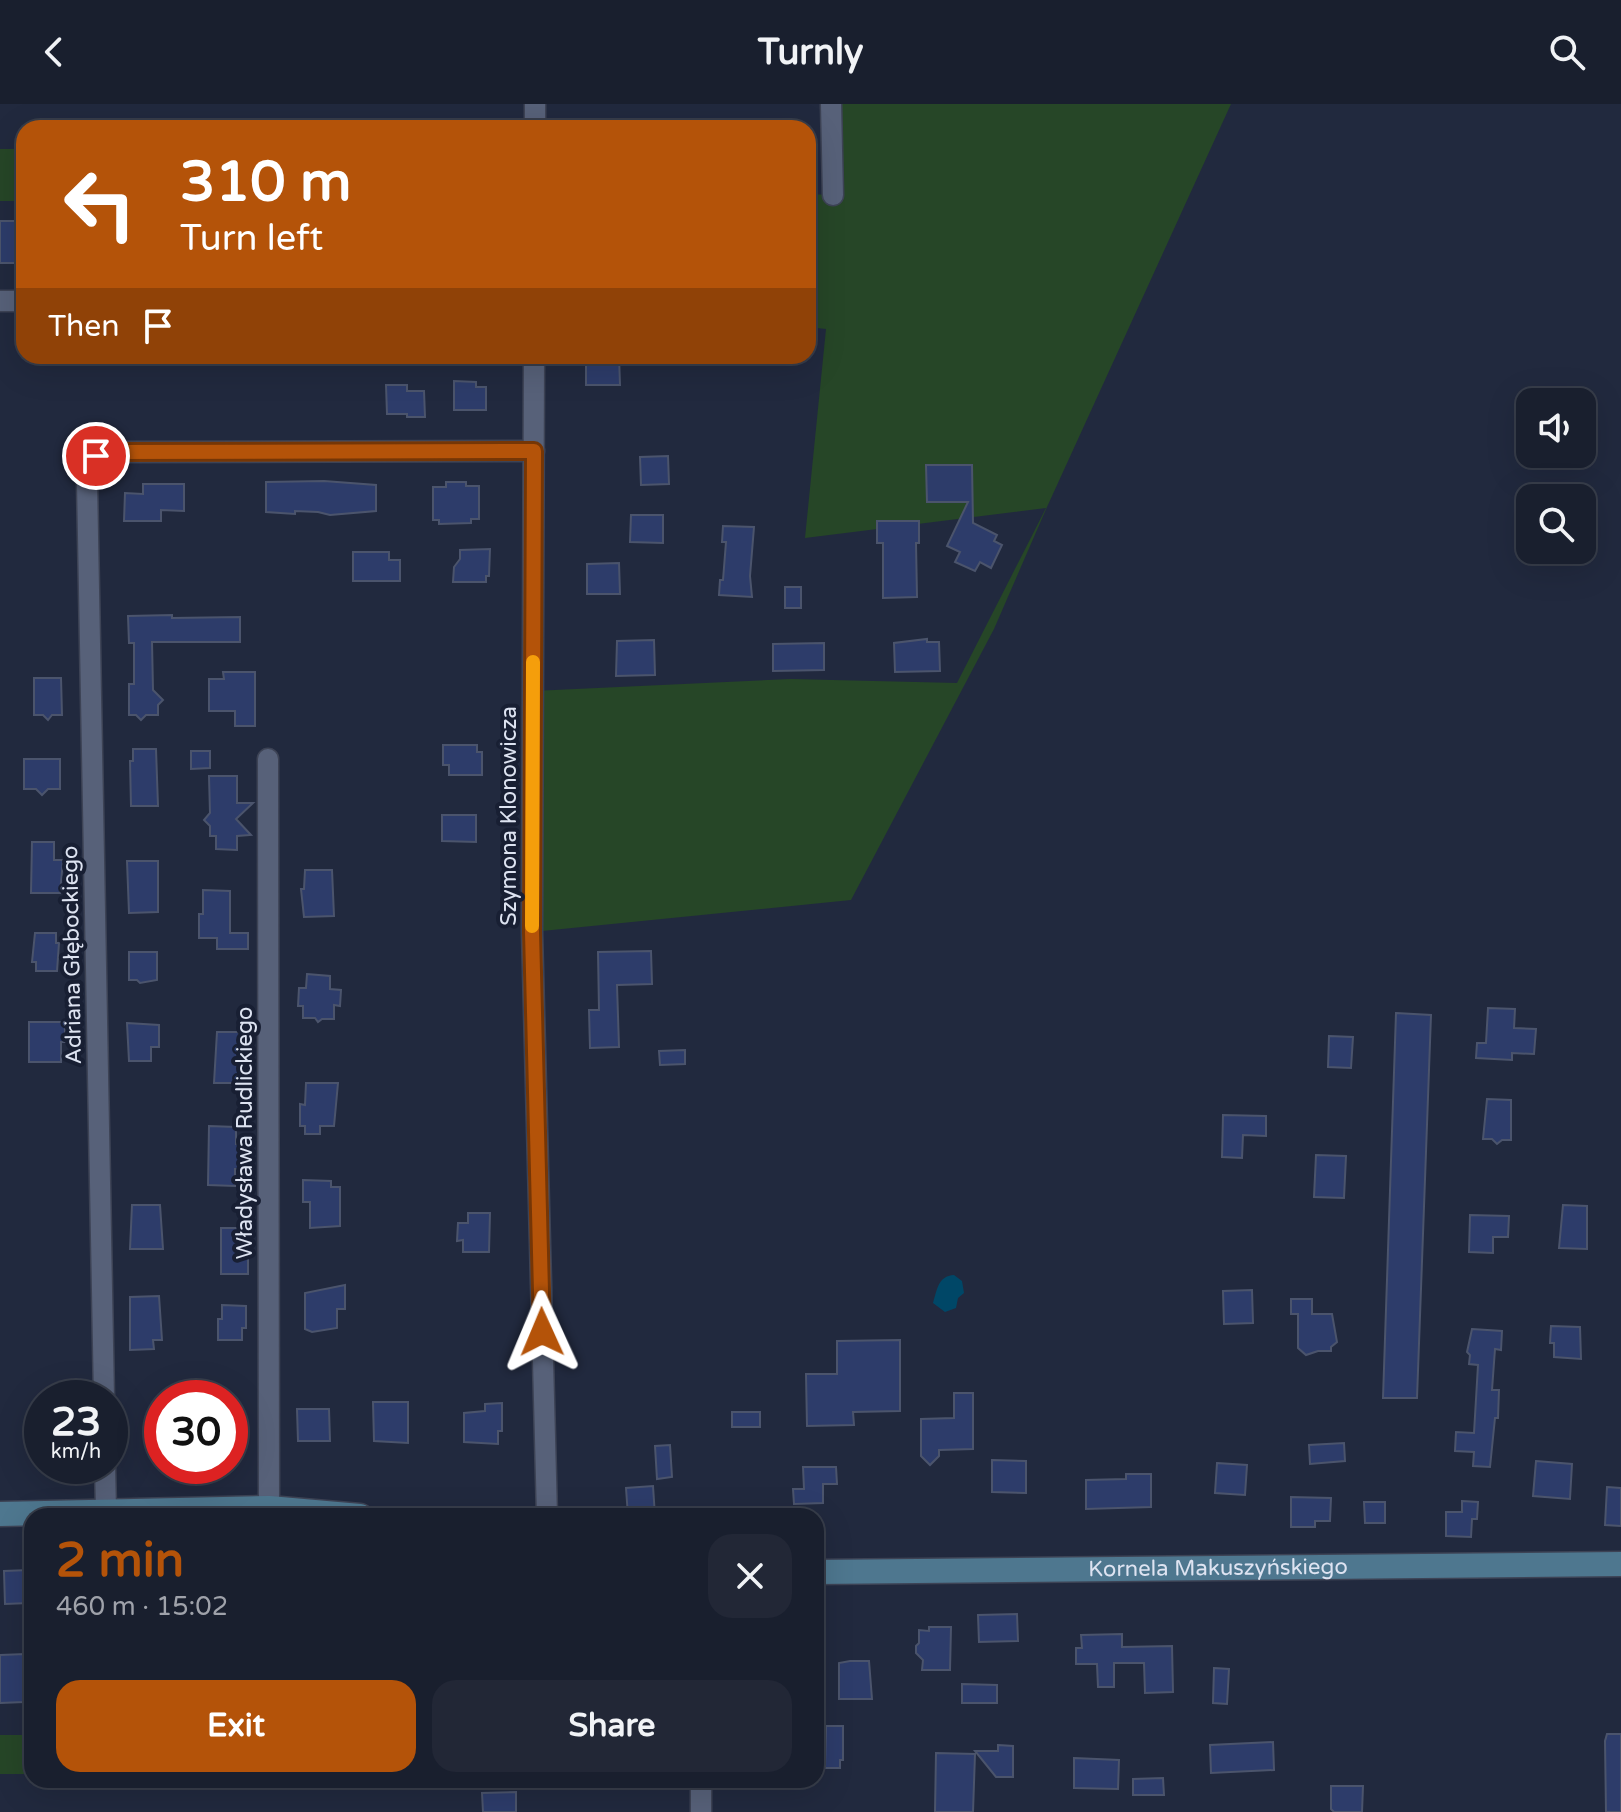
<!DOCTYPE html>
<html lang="en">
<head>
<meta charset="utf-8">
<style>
  :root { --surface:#191f2e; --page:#222736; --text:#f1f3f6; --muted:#9fa2aa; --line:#373d4a; --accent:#b45309 }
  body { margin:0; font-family:"Varela Round",sans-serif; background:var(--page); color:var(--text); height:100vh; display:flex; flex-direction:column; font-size:30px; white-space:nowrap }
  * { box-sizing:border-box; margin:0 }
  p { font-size:26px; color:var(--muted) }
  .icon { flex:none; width:44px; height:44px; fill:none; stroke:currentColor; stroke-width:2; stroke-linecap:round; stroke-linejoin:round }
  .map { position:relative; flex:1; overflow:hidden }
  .drawer { position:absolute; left:24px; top:1404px; width:800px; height:280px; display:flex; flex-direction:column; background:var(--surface); border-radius:24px; box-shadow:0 8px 32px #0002,0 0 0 2px var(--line) }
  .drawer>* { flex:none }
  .guide { position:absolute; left:16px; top:16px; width:800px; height:244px; border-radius:24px; box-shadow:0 8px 32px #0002,0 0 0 2px var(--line); background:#b45309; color:#fff; overflow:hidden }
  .buttons { position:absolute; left:1516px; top:284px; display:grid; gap:16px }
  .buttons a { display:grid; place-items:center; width:80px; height:80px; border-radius:16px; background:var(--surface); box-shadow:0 8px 32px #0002,0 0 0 2px var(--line); font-size:40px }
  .speed { position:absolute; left:24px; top:1276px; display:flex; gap:16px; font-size:40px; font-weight:700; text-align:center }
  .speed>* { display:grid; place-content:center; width:104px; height:104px; border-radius:50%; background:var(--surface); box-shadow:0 8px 32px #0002,0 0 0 2px var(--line); line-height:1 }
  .speed small { font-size:20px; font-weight:400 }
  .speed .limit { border:12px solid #d22; background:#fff; color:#111 }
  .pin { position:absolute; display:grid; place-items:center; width:68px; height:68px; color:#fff; margin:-34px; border:4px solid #fff; border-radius:50%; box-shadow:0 2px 8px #0007 }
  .me { position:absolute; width:88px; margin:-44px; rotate:359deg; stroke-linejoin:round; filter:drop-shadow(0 0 6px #0008) }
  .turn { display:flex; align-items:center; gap:28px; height:168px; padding:0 32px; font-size:36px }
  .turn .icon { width:104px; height:104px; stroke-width:2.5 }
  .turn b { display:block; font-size:56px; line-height:68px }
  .then { display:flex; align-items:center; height:76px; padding:0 32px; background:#0003; gap:16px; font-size:30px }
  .round { display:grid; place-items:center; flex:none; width:84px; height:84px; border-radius:24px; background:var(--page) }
  .headline { display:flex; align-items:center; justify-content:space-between; height:136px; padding:0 32px }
  h1 { font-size:48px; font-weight:700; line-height:60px; color:var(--accent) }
  .cta { display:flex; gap:16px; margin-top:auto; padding:16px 32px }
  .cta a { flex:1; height:92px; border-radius:24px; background:var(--accent); color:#fff; font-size:32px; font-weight:700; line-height:92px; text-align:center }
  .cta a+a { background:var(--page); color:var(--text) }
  header { display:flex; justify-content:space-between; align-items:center; height:104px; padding:0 32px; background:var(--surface); font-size:36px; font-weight:700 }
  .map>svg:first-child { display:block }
  .green { fill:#264627 }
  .water { fill:#004767 }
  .building { fill:#2d3c6a; stroke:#4b546c; stroke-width:2 }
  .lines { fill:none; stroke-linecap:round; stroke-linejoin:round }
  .street-casing { stroke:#3d4355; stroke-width:23 }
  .secondary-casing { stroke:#3d4355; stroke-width:27 }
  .street { stroke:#576179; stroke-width:20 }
  .secondary { stroke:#4e778f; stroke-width:24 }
  .route-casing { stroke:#753606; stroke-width:20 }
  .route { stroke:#b45309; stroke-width:14 }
  .slow { stroke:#f59e0b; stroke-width:14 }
  .labels { text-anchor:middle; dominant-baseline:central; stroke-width:8; stroke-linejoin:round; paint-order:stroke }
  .street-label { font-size:22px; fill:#dde3f1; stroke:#181f33 }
</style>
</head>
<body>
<header><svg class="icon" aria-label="back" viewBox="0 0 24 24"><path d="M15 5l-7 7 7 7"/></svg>Turnly<svg class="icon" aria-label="search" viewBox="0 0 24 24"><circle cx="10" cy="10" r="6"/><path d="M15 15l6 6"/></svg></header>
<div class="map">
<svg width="1621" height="1708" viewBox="0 0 1621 1708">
  <rect width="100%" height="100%" fill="#21293e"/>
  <!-- green -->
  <g class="green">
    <path d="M 831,0 L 1231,0 L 1047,403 L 994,525 L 851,796 L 532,828 L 533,587 L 791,575 L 957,579 L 1046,404 L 805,434 L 826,225 L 808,223 L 808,90 L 832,91 Z"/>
    <rect x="0" y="45" width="24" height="52"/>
    <path d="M 0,1631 L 30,1631 L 31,1670 L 0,1670 Z"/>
  </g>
  <!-- water -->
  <path class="water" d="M 954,1171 L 962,1177 L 964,1189 L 958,1194 L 956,1204 L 945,1208 L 933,1199 C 937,1186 938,1172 954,1171 Z"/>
  <!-- building -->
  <g class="building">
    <rect x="0" y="117" width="24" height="42"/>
    <path d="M 586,252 L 619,252 L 620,281 L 586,281 Z"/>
    <path d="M 454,277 L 476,278 L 476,283 L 486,283 L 486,306 L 454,306 Z"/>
    <path d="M 386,281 L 407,281 L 407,287 L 424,287 L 425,313 L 407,313 L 407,310 L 387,310 Z"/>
    <path d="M 668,352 L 669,380 L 641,381 L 640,353 Z"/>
    <path d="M 926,361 L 972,361 L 973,419 L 997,431 L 994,437 L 1002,441 L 991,464 L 980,458 L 975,467 L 955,458 L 960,448 L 947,442 L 968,398 L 927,398 Z"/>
    <path d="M 324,377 L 376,381 L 376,407 L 330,411 L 318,408 L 295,407 L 295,410 L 266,408 L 266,378 Z"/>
    <path d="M 446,378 L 466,378 L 466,382 L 479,382 L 479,415 L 471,415 L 471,419 L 439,420 L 439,416 L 433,416 L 433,383 L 446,383 Z"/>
    <path d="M 143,380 L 184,380 L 184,407 L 161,406 L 161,417 L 124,417 L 125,389 L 143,390 Z"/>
    <path d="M 631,411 L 663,411 L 663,439 L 630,438 Z"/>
    <path d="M 877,417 L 919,417 L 919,439 L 916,439 L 917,493 L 883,494 L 883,439 L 877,439 Z"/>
    <path d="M 723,422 L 754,423 L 750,472 L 752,493 L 719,491 L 720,476 L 723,476 L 726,438 L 722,438 Z"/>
    <path d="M 490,445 L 489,472 L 486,472 L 486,478 L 453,478 L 454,463 L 460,455 L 460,446 Z"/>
    <path d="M 353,448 L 389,448 L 389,456 L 400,456 L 400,477 L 353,477 Z"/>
    <path d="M 619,459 L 620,490 L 587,490 L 587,460 Z"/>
    <rect x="785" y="483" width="16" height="21"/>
    <path d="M 172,511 L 172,514 L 240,513 L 240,538 L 152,538 L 153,586 L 163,596 L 158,601 L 158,611 L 146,611 L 141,616 L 136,611 L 129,611 L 129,580 L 134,580 L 134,539 L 129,539 L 128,512 Z"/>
    <path d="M 927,535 L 927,538 L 939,538 L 940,567 L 895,568 L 894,539 Z"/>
    <path d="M 654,536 L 655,571 L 616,572 L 617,537 Z"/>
    <path d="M 824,539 L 824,566 L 773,567 L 773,540 Z"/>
    <path d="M 223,568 L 255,568 L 255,622 L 235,622 L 235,607 L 209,607 L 209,575 L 224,575 Z"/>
    <path d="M 34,574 L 61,574 L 62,611 L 52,611 L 48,616 L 43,611 L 34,611 Z"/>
    <path d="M 443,641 L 477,641 L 477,648 L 482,648 L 482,671 L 449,671 L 449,661 L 443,661 Z"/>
    <path d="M 133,645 L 156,645 L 158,702 L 131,702 L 130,657 L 133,657 Z"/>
    <path d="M 191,647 L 210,647 L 210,664 L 191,665 Z"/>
    <path d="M 24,655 L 60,655 L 60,685 L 48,685 L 42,691 L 36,685 L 24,685 Z"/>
    <path d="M 209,672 L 237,672 L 237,699 L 253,699 L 236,715 L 251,731 L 237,732 L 237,746 L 216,745 L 216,732 L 210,732 L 210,722 L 204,716 L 210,709 Z"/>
    <path d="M 442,711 L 476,711 L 476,738 L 442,737 Z"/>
    <path d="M 32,738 L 54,738 L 54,756 L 63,756 L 60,789 L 31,789 Z"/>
    <path d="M 127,757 L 158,757 L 158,808 L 129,809 Z"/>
    <path d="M 305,766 L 332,766 L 334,812 L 304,813 L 301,785 L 304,785 Z"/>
    <path d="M 203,786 L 230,787 L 230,829 L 248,829 L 248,845 L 217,845 L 217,834 L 199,834 L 199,810 L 203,810 Z"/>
    <path d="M 35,829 L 56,829 L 56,839 L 59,839 L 57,867 L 36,867 L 36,858 L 32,858 Z"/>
    <path d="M 651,847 L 652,880 L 617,881 L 619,943 L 590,944 L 589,906 L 599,906 L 598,848 Z"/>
    <path d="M 129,848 L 157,848 L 157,876 L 140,879 L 137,876 L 129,876 Z"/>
    <path d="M 307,870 L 330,872 L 330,885 L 341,886 L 340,902 L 334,901 L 334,915 L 322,915 L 318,918 L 315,914 L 303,914 L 303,902 L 298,902 L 299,884 L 306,884 Z"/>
    <path d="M 1488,904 L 1515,905 L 1514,924 L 1536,925 L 1534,950 L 1512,949 L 1512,956 L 1476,954 L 1477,939 L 1486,939 Z"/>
    <path d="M 1396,909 L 1431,911 L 1417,1294 L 1383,1294 Z"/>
    <path d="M 29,918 L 65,918 L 65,938 L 61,938 L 61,958 L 29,958 Z"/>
    <path d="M 127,919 L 159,921 L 159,943 L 151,943 L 151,957 L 129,957 Z"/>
    <path d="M 217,928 L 239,928 L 240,954 L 245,954 L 245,979 L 214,979 Z"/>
    <path d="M 1329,932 L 1353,933 L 1351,964 L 1328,963 Z"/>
    <path d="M 685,946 L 685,960 L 660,961 L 659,947 Z"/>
    <path d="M 306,979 L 338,979 L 334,1022 L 320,1022 L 320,1030 L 305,1030 L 305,1022 L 300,1022 L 300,1000 L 305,1001 Z"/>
    <path d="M 1487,995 L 1511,996 L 1511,1036 L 1502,1036 L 1497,1040 L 1492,1035 L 1483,1035 Z"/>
    <path d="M 1223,1011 L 1266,1012 L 1266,1032 L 1243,1031 L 1242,1054 L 1222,1053 Z"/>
    <path d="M 209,1022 L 236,1023 L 236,1040 L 240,1040 L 240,1052 L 239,1065 L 235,1065 L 235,1082 L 208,1081 Z"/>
    <path d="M 1316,1051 L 1346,1052 L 1344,1094 L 1314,1093 Z"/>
    <path d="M 303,1076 L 331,1077 L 331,1083 L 340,1083 L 340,1122 L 310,1124 L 310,1098 L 303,1098 Z"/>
    <path d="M 132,1101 L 160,1101 L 163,1145 L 130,1145 Z"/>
    <path d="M 1563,1101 L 1587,1102 L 1587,1145 L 1559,1144 Z"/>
    <path d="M 468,1109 L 490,1109 L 489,1148 L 463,1148 L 463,1136 L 457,1137 L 458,1119 L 468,1119 Z"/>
    <path d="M 1470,1111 L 1509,1112 L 1508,1133 L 1493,1133 L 1493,1149 L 1469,1148 Z"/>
    <rect x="221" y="1124" width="27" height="46"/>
    <path d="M 345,1181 L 345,1205 L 337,1205 L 337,1224 L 312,1228 L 305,1225 L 305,1189 Z"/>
    <path d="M 1252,1186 L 1253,1219 L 1224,1220 L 1223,1187 Z"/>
    <path d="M 159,1192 L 162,1236 L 153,1236 L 154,1245 L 130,1246 L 130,1193 Z"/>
    <path d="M 1291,1195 L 1312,1195 L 1312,1210 L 1332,1210 L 1337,1238 L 1331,1243 L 1331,1247 L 1318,1247 L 1306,1251 L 1298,1244 L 1298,1210 L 1291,1210 Z"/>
    <path d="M 222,1201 L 246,1202 L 246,1224 L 242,1224 L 242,1236 L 218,1236 L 218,1215 L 222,1215 Z"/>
    <path d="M 1551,1222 L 1580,1223 L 1581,1255 L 1554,1253 L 1554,1239 L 1550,1239 Z"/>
    <path d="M 1472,1225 L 1502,1227 L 1501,1246 L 1495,1245 L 1492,1286 L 1499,1286 L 1498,1314 L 1495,1314 L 1490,1363 L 1473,1362 L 1474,1348 L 1455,1347 L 1456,1328 L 1474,1329 L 1478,1261 L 1469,1260 L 1470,1251 L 1467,1248 Z"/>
    <path d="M 900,1236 L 900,1307 L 853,1308 L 854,1321 L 807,1322 L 806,1270 L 837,1270 L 837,1237 Z"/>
    <path d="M 954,1289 L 973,1289 L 973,1345 L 939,1346 L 939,1352 L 930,1361 L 921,1352 L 921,1315 L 954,1314 Z"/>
    <path d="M 373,1298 L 408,1298 L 408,1339 L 374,1337 Z"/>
    <path d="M 502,1299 L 502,1327 L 498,1327 L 498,1340 L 464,1338 L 464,1309 L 485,1307 L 485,1300 Z"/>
    <path d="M 297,1305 L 329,1305 L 330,1337 L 298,1337 Z"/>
    <rect x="732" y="1308" width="28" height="15"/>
    <path d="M 1344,1339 L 1345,1357 L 1310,1360 L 1309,1341 Z"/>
    <path d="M 670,1341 L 672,1373 L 657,1375 L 655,1342 Z"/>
    <path d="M 992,1356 L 1026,1357 L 1026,1389 L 992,1388 Z"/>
    <path d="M 1536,1357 L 1572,1360 L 1570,1395 L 1533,1392 Z"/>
    <path d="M 1217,1359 L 1247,1361 L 1245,1391 L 1215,1389 Z"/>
    <path d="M 803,1363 L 836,1363 L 837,1380 L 823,1380 L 823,1399 L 794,1400 L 793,1385 L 804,1385 Z"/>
    <path d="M 1126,1370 L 1151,1370 L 1151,1403 L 1086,1405 L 1086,1376 L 1126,1375 Z"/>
    <path d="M 653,1382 L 655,1412 L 628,1412 L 626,1384 Z"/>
    <path d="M 1607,1383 L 1621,1384 L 1621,1422 L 1605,1421 Z"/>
    <path d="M 1291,1393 L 1331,1394 L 1330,1417 L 1315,1417 L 1315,1423 L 1291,1423 Z"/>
    <path d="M 1462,1397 L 1478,1398 L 1477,1415 L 1472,1415 L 1471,1433 L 1446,1432 L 1446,1408 L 1462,1408 Z"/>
    <path d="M 1364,1398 L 1385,1398 L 1385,1419 L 1365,1419 Z"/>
    <path d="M 29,1466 L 29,1499 L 5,1500 L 4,1467 Z"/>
    <path d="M 1017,1510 L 1018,1537 L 979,1538 L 978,1511 Z"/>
    <path d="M 929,1523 L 951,1523 L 950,1566 L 922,1566 L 923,1556 L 916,1549 L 916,1542 L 919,1539 L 919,1526 L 929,1527 Z"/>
    <path d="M 1122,1530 L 1122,1543 L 1172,1542 L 1173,1588 L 1145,1589 L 1144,1559 L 1114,1559 L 1114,1583 L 1098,1583 L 1097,1560 L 1076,1560 L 1076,1544 L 1082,1544 L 1081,1531 Z"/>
    <path d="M 25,1550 L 24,1598 L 0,1599 L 0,1551 Z"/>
    <path d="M 850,1557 L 869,1557 L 872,1595 L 839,1595 L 839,1559 Z"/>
    <path d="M 1214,1564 L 1229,1565 L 1227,1600 L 1213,1599 Z"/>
    <path d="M 962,1580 L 997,1581 L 997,1599 L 962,1599 Z"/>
    <path d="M 826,1622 L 843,1622 L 843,1656 L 840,1656 L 840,1664 L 825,1664 Z"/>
    <path d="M 1607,1630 L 1621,1630 L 1621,1708 L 1606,1708 L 1605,1637 Z"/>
    <path d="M 1273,1638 L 1274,1666 L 1211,1669 L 1210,1641 Z"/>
    <path d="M 998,1641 L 1013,1642 L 1013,1673 L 996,1673 L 975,1647 L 998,1647 Z"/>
    <path d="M 936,1649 L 975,1650 L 973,1708 L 935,1708 Z"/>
    <path d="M 1074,1654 L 1119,1656 L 1118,1685 L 1074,1684 Z"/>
    <path d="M 1163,1674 L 1164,1691 L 1133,1691 L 1133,1675 Z"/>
    <path d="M 1331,1682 L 1363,1682 L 1362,1708 L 1334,1708 L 1331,1705 Z"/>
    <path d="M 516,1688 L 516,1708 L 483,1708 L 482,1689 Z"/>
  </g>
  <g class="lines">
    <defs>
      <g id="street">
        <path d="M 831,0 L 833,91"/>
        <path d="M 535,24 L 535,0"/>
        <path d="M 0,197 L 24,197"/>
        <path d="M 534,252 L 532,828 L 547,1412"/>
        <path d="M 268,655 L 269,1404"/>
        <path d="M 104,1294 L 87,378 C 89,362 91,354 107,348 L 534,347"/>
        <path d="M 105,1362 L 106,1406"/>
        <path d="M 701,1708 L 701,1676"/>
      </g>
      <g id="secondary">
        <path d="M 0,1410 L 269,1404 L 360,1412"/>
        <path id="s1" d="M 816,1468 L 1621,1460"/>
      </g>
    </defs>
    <!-- street casing -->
    <use href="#street" class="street-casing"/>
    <!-- secondary casing -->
    <use href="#secondary" class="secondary-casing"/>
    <!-- street -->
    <use href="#street" class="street"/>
    <!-- secondary -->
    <use href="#secondary" class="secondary"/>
  </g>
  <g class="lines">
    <defs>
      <path id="route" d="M 96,352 L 107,348 L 534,347 L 532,828 L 542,1228"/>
    </defs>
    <!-- route casing -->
    <use href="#route" class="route-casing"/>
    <!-- route -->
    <use href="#route" class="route"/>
    <!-- slow -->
    <path class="slow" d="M 532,822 L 533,558"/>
  </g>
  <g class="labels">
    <!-- street labels -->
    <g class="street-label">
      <text transform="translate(509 712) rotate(-90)">Szymona Klonowicza</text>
      <text transform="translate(72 851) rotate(-91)">Adriana Głębockiego</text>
      <text transform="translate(245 1029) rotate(-90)">Władysława Rudlickiego</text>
      <text stroke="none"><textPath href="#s1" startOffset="402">Kornela Makuszyńskiego</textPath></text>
    </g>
  </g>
</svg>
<div class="buttons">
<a><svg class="icon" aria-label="sound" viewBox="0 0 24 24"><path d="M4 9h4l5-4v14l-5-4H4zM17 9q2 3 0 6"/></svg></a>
<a><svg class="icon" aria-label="search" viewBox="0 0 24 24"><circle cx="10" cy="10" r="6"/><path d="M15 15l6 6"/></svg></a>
</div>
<div class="speed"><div>23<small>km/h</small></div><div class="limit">30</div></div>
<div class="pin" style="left:96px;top:352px;background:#d93025"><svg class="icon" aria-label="arrive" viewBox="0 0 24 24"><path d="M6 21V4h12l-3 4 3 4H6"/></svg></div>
<svg class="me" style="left:542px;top:1228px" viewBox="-20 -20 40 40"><path d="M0-17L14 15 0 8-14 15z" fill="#b45309" stroke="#fff" stroke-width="4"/></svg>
<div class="guide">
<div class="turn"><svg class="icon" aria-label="left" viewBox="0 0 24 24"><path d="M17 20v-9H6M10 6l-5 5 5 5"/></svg><div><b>310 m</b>Turn left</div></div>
<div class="then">Then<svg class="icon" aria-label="arrive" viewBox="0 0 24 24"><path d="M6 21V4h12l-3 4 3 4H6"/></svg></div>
</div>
<section class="drawer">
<div class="headline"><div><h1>2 min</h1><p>460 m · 15:02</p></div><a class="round"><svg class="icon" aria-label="close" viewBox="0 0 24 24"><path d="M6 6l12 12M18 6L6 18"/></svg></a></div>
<div class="cta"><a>Exit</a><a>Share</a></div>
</section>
</div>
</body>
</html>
